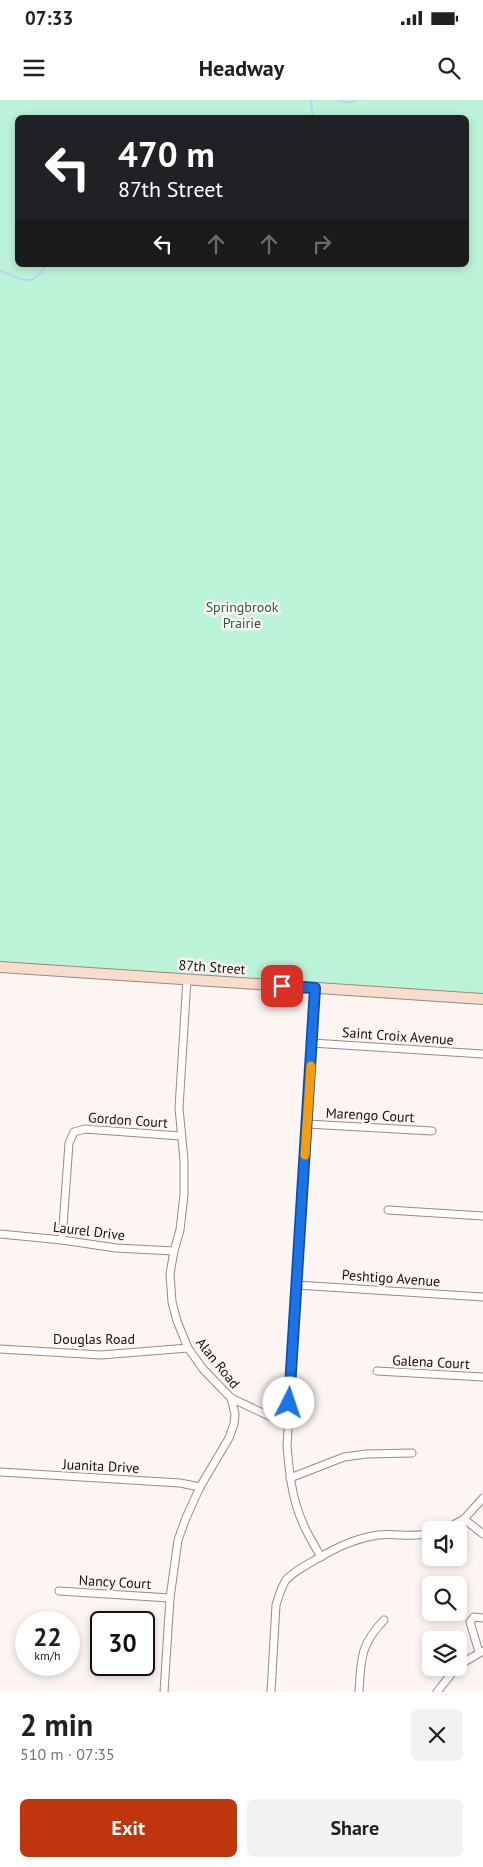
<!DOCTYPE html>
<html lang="en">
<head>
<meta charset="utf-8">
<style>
  :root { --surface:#fff; --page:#f2f2f2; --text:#202124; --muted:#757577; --accent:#bf350e }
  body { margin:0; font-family:"PT Sans",sans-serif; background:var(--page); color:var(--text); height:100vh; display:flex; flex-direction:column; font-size:19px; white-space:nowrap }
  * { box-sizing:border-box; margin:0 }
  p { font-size:16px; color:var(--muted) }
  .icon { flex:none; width:28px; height:28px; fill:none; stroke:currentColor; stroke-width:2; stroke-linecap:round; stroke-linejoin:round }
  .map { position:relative; height:1592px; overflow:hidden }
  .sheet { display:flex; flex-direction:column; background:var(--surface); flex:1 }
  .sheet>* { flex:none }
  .top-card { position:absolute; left:15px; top:15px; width:454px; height:152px; border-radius:8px; box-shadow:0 2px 8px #0003; background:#202124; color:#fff; overflow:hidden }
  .buttons { position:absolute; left:422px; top:1421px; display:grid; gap:10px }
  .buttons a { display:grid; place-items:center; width:45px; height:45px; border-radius:8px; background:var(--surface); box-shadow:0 2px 8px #0003; font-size:25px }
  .speed { position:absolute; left:15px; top:1511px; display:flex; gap:10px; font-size:25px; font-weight:700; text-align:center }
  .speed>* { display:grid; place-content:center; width:65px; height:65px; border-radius:50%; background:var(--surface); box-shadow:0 2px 8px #0003; line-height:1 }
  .speed small { font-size:12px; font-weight:400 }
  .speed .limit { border:2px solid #111; border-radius:8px; background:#fff; color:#111 }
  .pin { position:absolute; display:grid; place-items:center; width:42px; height:42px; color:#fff; margin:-21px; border-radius:10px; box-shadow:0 2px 8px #0006 }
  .me { position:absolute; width:55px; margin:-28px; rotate:4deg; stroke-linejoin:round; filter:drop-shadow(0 0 4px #0008) }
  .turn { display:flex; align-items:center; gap:18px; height:105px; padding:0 20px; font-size:22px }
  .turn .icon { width:65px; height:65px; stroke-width:2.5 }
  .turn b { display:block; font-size:35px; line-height:42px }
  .lanes { display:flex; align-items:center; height:48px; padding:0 20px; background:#0003; justify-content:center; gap:25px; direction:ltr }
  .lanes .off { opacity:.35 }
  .round { display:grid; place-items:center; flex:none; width:52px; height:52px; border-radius:8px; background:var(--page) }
  .head { display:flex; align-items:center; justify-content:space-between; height:85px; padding:0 20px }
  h1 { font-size:30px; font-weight:700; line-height:38px }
  .action { display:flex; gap:10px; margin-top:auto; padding:10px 20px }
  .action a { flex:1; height:58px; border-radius:8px; background:var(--accent); color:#fff; font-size:20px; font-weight:700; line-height:58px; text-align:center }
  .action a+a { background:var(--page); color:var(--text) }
  .status { display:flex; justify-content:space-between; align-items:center; height:35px; padding:0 25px; background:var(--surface); direction:ltr }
  .status svg { height:14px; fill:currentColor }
  header { display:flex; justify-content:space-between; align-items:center; height:65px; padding:0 20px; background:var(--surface); font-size:22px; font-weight:700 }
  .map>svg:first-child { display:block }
  .green { fill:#bbf3d8; fill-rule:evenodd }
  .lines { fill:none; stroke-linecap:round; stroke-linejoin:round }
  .stream { stroke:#b5d8f5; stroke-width:2 }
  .street-casing { stroke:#9a8982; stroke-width:9 }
  .secondary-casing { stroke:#9a8982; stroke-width:12 }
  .street { stroke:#fff; stroke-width:7 }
  .secondary { stroke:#f8dccc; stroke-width:10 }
  .route-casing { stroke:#114b97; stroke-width:12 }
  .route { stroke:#1a73e8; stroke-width:9 }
  .slow { stroke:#f59e0b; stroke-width:9 }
  .labels { text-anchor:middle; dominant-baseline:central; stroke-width:5; stroke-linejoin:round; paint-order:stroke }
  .park-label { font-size:14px; fill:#245d46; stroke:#fcf5f1 }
  .street-label { font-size:14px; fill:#150f0c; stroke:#fcf5f1 }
</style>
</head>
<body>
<div class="status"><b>07:33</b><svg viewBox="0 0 49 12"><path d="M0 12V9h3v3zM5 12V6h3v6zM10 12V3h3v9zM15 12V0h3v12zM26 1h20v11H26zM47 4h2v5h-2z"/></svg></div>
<header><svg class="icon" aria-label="menu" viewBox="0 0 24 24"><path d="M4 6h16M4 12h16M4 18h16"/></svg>Headway<svg class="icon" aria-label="search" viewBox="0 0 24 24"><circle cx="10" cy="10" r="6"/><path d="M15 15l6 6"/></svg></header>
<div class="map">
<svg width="483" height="1592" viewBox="0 0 483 1592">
  <rect width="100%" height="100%" fill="#fcf5f1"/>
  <!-- green -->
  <path class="green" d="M 0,0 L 483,0 L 483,898 L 0,865 ZM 18,18 L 466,18 L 466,165 L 18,165 Z"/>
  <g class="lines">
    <!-- stream -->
    <g class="stream">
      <path d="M 311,0 L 313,18"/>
      <path d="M 338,0 L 349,3 L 356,0"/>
      <path d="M 0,171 C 22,177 31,191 46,165"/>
    </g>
    <defs>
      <g id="street">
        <path d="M 315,888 L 287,1346 C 289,1366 290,1385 296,1404 C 301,1423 311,1440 321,1457"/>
        <path d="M 312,943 L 483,954"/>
        <path d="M 307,1024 L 432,1031"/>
        <path d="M 388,1110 L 483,1116"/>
        <path d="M 0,1134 L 62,1140 L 116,1148 L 174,1151"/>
        <path d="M 62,1140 L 69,1043 L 74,1032 L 85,1029 L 180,1036"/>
        <path d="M 297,1185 L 483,1197"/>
        <path d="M 0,1249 L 101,1255 L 188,1248"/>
        <path d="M 377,1271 L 483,1277"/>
        <path d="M 231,1298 L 269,1316 L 288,1322"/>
        <path d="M 0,1372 L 180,1383 L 200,1387"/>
        <path d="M 290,1378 L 344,1357 L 366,1354 L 412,1353"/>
        <path d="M 464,1419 L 483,1434"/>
        <path d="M 444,1430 L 464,1419 L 483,1398"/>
        <path d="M 59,1491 L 170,1498"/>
        <path d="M 479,1552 L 470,1522 L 474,1517 L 483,1518"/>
        <path d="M 459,1565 L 483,1551"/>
        <path d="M 164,1592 L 170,1498 L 178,1440 L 186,1418 L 200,1387 L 229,1338 L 234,1324 L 235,1314 L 231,1298 L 203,1269 L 188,1248 L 177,1221 L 172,1202 L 170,1174 L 174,1151 L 180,1130 L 184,1095 L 184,1060 L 179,1008 L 187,879"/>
        <path d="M 271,1592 L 276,1505 C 279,1496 281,1487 286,1480 C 292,1473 300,1469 308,1464 C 330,1451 351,1439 378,1435 C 396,1433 414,1438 431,1433"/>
        <path d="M 359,1592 C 361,1559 360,1545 384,1520"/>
        <path d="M 437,1592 L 456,1568"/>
      </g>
      <path id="secondary" d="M 0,867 L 483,899"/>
    </defs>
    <!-- street casing -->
    <use href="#street" class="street-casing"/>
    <!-- secondary casing -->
    <use href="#secondary" class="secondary-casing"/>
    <!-- street -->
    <use href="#street" class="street"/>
    <!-- secondary -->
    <use href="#secondary" class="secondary"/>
  </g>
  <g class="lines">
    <defs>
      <path id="route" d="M 282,886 L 315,888 L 289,1303"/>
    </defs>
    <!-- route casing -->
    <use href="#route" class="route-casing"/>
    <!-- route -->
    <use href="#route" class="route"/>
    <!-- slow -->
    <path class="slow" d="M 305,1055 L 311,966"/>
  </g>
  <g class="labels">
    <!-- park labels -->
    <g class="park-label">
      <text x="242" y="507">Springbrook<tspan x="242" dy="16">Prairie</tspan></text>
    </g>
    <!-- street labels -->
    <g class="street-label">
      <text transform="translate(212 867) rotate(4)">87th Street</text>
      <text transform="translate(398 936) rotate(4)">Saint Croix Avenue</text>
      <text transform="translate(370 1015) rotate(3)">Marengo Court</text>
      <text transform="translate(128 1020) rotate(4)">Gordon Court</text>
      <text transform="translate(89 1131) rotate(7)">Laurel Drive</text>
      <text transform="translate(391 1178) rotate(4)">Peshtigo Avenue</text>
      <text x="94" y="1239">Douglas Road</text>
      <text transform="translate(431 1262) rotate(3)">Galena Court</text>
      <text transform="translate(218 1263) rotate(51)">Alan Road</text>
      <text transform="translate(101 1366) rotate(3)">Juanita Drive</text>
      <text transform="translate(115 1482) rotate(3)">Nancy Court</text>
    </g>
  </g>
</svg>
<div class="buttons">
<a><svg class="icon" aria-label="sound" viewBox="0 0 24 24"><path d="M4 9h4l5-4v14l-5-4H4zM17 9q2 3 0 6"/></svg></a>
<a><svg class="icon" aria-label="search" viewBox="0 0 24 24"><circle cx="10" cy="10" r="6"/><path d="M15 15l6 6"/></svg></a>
<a><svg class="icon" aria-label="layers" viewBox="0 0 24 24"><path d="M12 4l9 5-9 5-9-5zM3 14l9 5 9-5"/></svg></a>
</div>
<div class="speed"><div>22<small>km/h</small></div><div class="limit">30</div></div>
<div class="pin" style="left:282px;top:886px;background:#d93025"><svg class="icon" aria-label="arrive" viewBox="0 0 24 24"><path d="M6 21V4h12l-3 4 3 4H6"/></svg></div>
<svg class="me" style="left:289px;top:1303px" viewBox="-20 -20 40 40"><circle r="19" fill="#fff"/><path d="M0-13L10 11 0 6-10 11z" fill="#1a73e8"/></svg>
<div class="top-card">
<div class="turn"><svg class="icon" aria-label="left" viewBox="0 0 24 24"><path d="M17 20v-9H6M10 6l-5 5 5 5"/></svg><div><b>470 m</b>87th Street</div></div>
<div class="lanes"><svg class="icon" aria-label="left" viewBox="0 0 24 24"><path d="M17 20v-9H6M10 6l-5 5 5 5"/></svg><svg class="icon off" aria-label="ahead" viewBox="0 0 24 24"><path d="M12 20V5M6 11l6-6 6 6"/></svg><svg class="icon off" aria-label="ahead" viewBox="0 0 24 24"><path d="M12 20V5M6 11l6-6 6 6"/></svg><svg class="icon off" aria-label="right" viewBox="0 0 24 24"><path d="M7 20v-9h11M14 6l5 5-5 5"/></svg></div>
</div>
</div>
<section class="sheet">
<div class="head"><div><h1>2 min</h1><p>510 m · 07:35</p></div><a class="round"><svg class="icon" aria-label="close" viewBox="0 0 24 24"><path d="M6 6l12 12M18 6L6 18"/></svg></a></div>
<div class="action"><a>Exit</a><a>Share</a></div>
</section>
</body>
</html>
